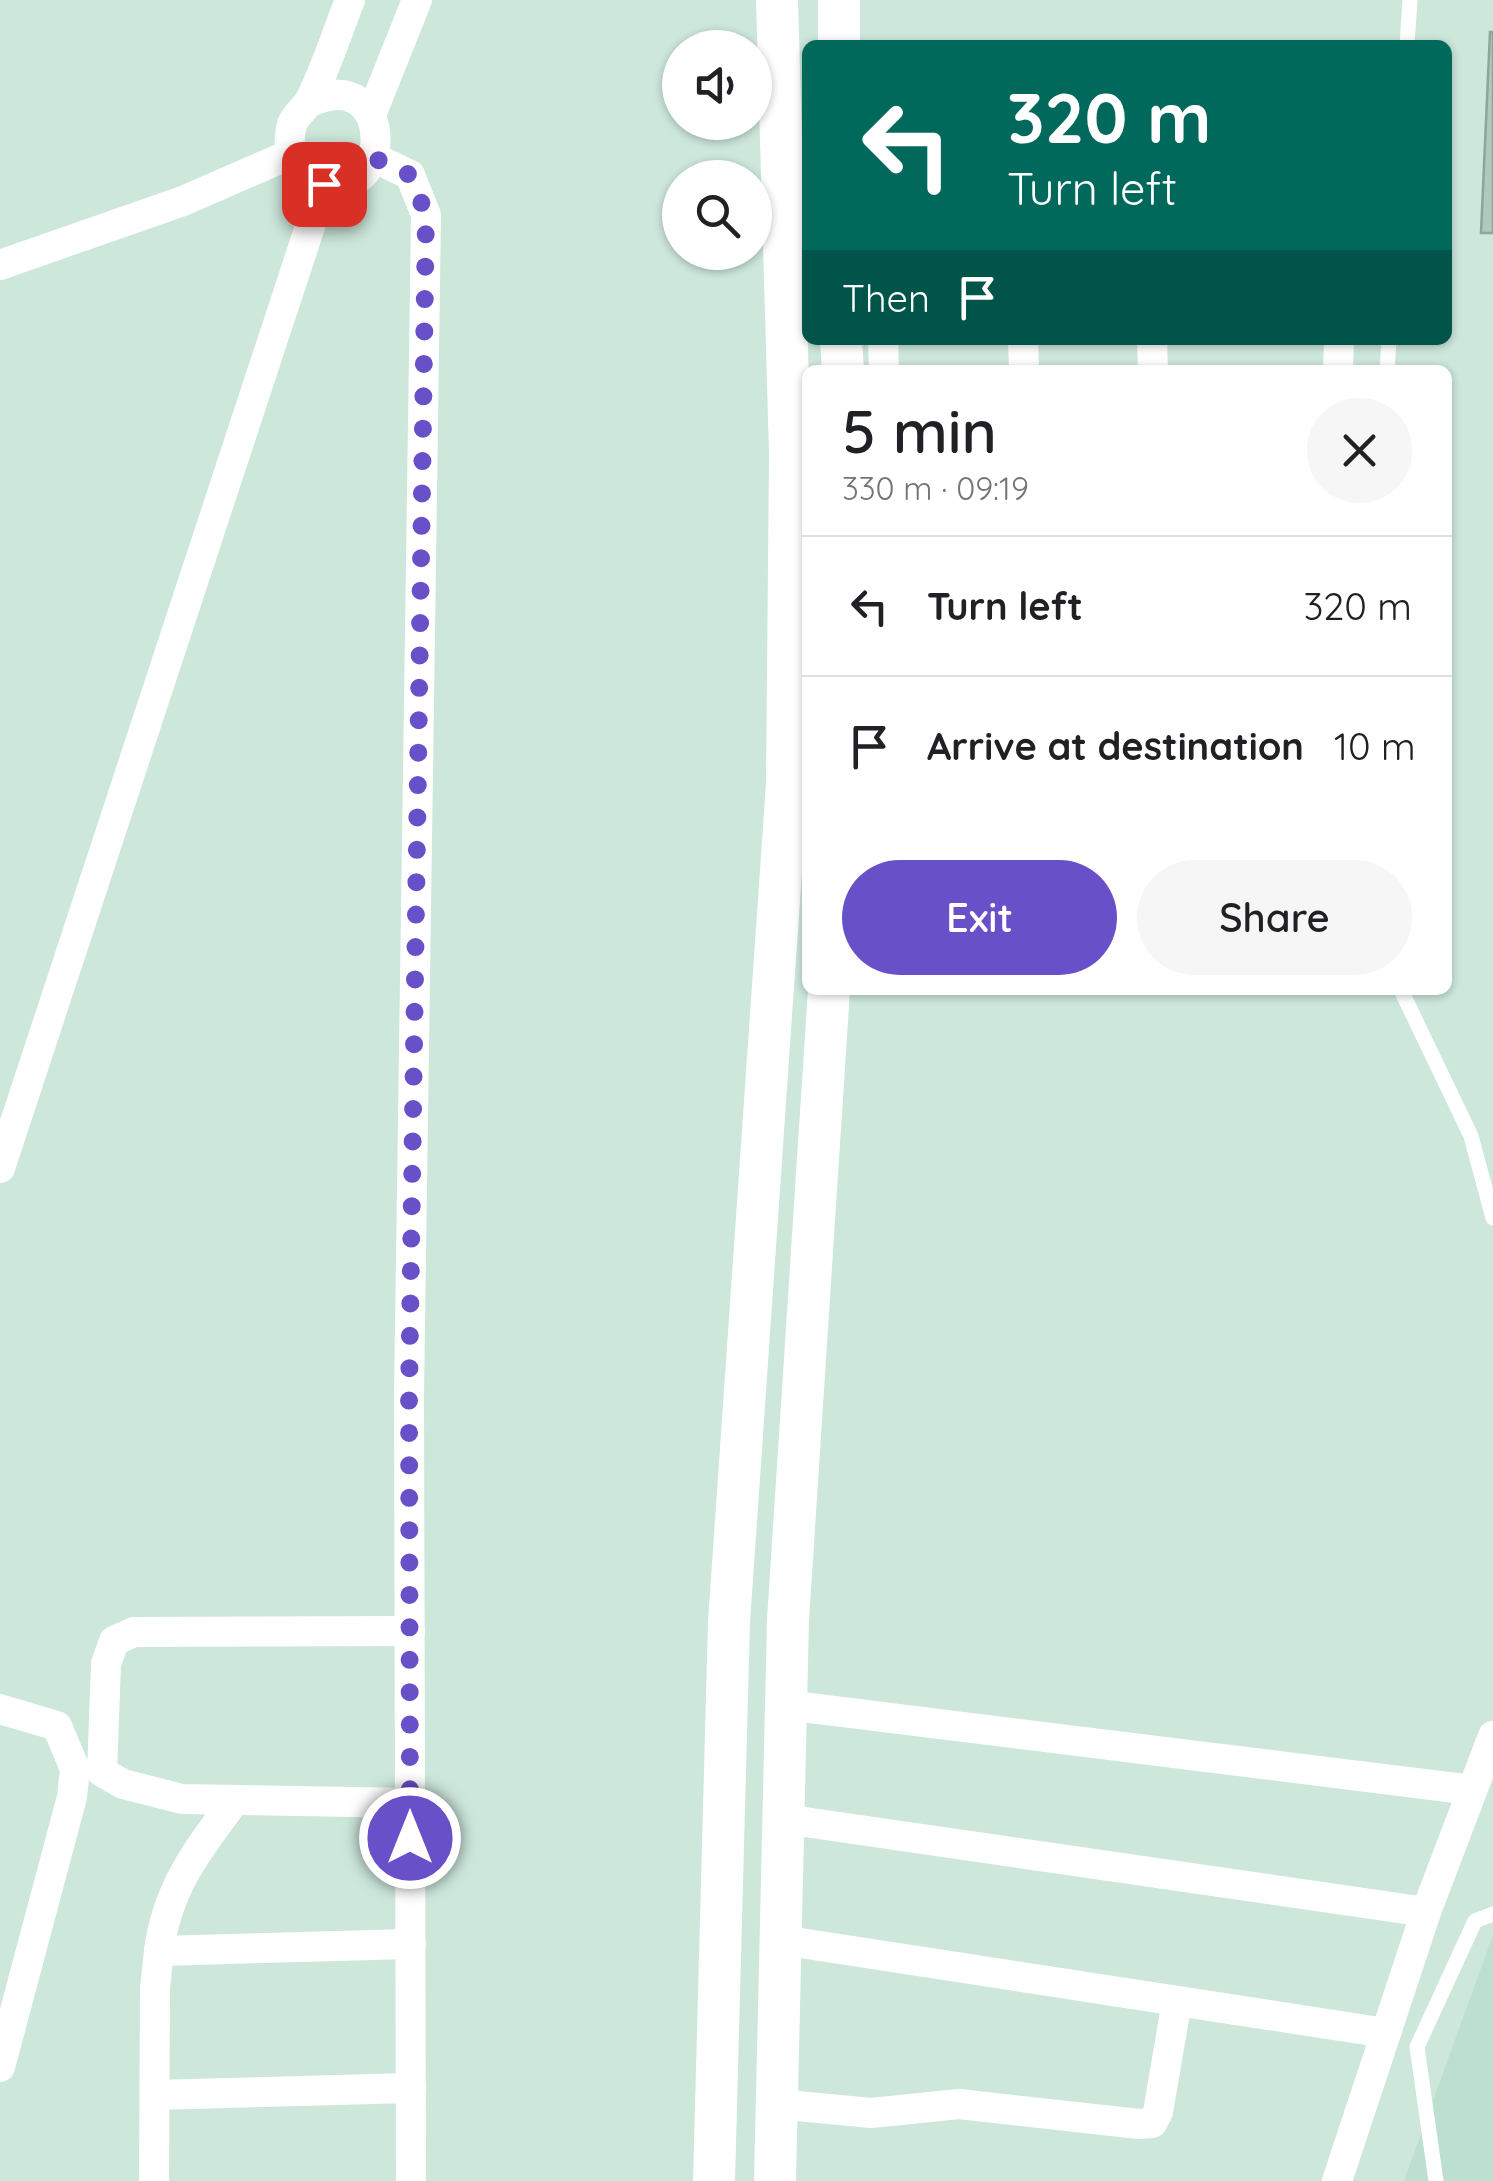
<!DOCTYPE html>
<html lang="en">
<head>
<meta charset="utf-8">
<style>
  :root { --surface:#fff; --page:#f6f6f6; --text:#202124; --muted:#757577; --line:#e0e0e0; --accent:#6850c9 }
  body { margin:0; font-family:Quicksand,sans-serif; background:var(--page); color:var(--text); height:100vh; display:flex; flex-direction:column; font-size:38px; white-space:nowrap }
  * { box-sizing:border-box; margin:0 }
  p { font-size:32px; color:var(--muted) }
  .icon { flex:none; width:55px; height:55px; fill:none; stroke:currentColor; stroke-width:2; stroke-linecap:round; stroke-linejoin:round }
  .map { position:relative; flex:1; overflow:hidden }
  .details { position:absolute; left:802px; top:365px; width:650px; height:630px; display:flex; flex-direction:column; background:var(--surface); border-radius:15px; box-shadow:0 2px 8px #0004 }
  .details>* { flex:none }
  .hud { position:absolute; left:802px; top:40px; width:650px; height:305px; border-radius:15px; box-shadow:0 2px 8px #0004; background:#00695c; color:#fff; overflow:hidden }
  .fabs { position:absolute; left:662px; top:30px; display:grid; gap:20px }
  .fabs a { display:grid; place-items:center; width:110px; height:110px; border-radius:50%; background:var(--surface); box-shadow:0 2px 8px #0004; font-size:50px }
  .pin { position:absolute; display:grid; place-items:center; width:85px; height:85px; color:#fff; margin:-42px; border-radius:20px; box-shadow:0 5px 15px #0006 }
  .me { position:absolute; width:110px; margin:-55px; rotate:0deg; stroke-linejoin:round; filter:drop-shadow(0 0 8px #0008) }
  .turn { display:flex; align-items:center; gap:35px; height:210px; padding:0 40px; font-size:45px }
  .turn .icon { width:130px; height:130px; stroke-width:2.5 }
  .turn b { display:block; font-size:70px; line-height:85px }
  .then { display:flex; align-items:center; height:95px; padding:0 40px; background:#0003; gap:20px; font-size:38px }
  .round { display:grid; place-items:center; flex:none; width:105px; height:105px; border-radius:52px; background:var(--page) }
  .head { display:flex; align-items:center; justify-content:space-between; height:170px; padding:0 40px }
  h1 { font-size:60px; font-weight:600; line-height:75px }
  .cta { display:flex; gap:20px; margin-top:auto; padding:20px 40px }
  .cta a { flex:1; height:115px; border-radius:60px; background:var(--accent); color:#fff; font-size:40px; font-weight:600; line-height:115px; text-align:center }
  .cta a+a { background:var(--page); color:var(--text) }
  ul { padding:0; list-style:none }
  li { display:flex; align-items:center; gap:30px; height:140px; padding:0 40px; border-top:2px solid var(--line) }
  li div { flex:1 }
  li b { display:block; font-size:38px }
  li em { font-style:normal }
  .map>svg:first-child { display:block }
  .built { fill:#bddfcf }
  .building { fill:#afc9bc; stroke:#8da69a; stroke-width:2.5 }
  .lines { fill:none; stroke-linecap:round; stroke-linejoin:round }
  .lane { stroke:#fff; stroke-width:15 }
  .street { stroke:#fff; stroke-width:30 }
  .secondary { stroke:#fff; stroke-width:42 }
  .route { stroke:#6850c9; stroke-width:18; stroke-dasharray:0 32.4 }
</style>
</head>
<body>
<div class="map">
<svg width="1493" height="2181" viewBox="0 0 1493 2181">
  <rect width="100%" height="100%" fill="#cde7db"/>
  <!-- built -->
  <path class="built" d="M 1493,1935 L 1493,2181 L 1404,2181 Z"/>
  <!-- building -->
  <path class="building" d="M 1490,32 L 1493,32 L 1493,233 L 1481,233 Z"/>
  <g class="lines">
    <!-- lane -->
    <g class="lane">
      <path d="M 1407,45 L 1410,0"/>
      <path d="M 1387,370 L 1389,340"/>
      <path d="M 1401,990 L 1471,1136 L 1493,1218"/>
      <path d="M 1436,2181 L 1417,2047 L 1475,1921 L 1493,1914"/>
    </g>
    <!-- street -->
    <g class="street">
      <path d="M 308,103 C 397,59 396,212 317,181 C 303,175 292,162 290,147 C 289,139 290,132 292,124 C 296,114 305,109 310,100 C 326,68 337,33 350,0"/>
      <path d="M 371,115 L 417,0"/>
      <path d="M 375,158 L 410,175 L 426,215 L 409,1396 L 411,2181"/>
      <path d="M 0,265 L 183,201 L 291,154"/>
      <path d="M 883,340 L 884,370"/>
      <path d="M 1023,340 L 1024,370"/>
      <path d="M 1152,340 L 1153,370"/>
      <path d="M 1338,370 L 1339,340"/>
      <path d="M 0,1168 L 324,184"/>
      <path d="M 410,1631 L 134,1632 L 114,1641 L 106,1664 L 102,1772 L 123,1784 L 182,1799 L 410,1803"/>
      <path d="M 786,1705 L 1472,1790"/>
      <path d="M 0,1709 L 57,1726 L 75,1769 L 72,1797 L 0,2067"/>
      <path d="M 784,1819 L 1426,1912"/>
      <path d="M 781,1940 L 1386,2033"/>
      <path d="M 159,1951 C 167,1888 198,1849 235,1800"/>
      <path d="M 155,2095 L 411,2088"/>
      <path d="M 777,2104 L 871,2113 L 959,2104 L 1139,2124 L 1152,2123 L 1158,2112 L 1177,2001"/>
      <path d="M 154,2181 L 155,1988 L 159,1951 L 411,1944"/>
      <path d="M 1337,2181 L 1426,1912 L 1493,1736"/>
    </g>
    <!-- secondary -->
    <g class="secondary">
      <path d="M 839,0 L 839,45"/>
      <path d="M 841,340 L 843,370"/>
      <path d="M 714,2181 L 729,1622 L 787,784 L 790,453 L 777,0"/>
      <path d="M 775,2181 L 788,1620 L 829,990"/>
    </g>
  </g>
  <g class="lines">
    <!-- route -->
    <path class="route" d="M 324,184 C 348,185 361,178 374,158 L 410,175 L 426,214 L 409,1396 L 410,1838"/>
  </g>
</svg>
<div class="fabs">
<a><svg class="icon" aria-label="sound" viewBox="0 0 24 24"><path d="M4 9h4l5-4v14l-5-4H4zM17 9q2 3 0 6"/></svg></a>
<a><svg class="icon" aria-label="search" viewBox="0 0 24 24"><circle cx="10" cy="10" r="6"/><path d="M15 15l6 6"/></svg></a>
</div>
<div class="pin" style="left:324px;top:184px;background:#d93025"><svg class="icon" aria-label="arrive" viewBox="0 0 24 24"><path d="M6 21V4h12l-3 4 3 4H6"/></svg></div>
<svg class="me" style="left:410px;top:1838px" viewBox="-20 -20 40 40"><circle r="17" fill="#6850c9" stroke="#fff" stroke-width="3"/><path d="M0-11L8 9 0 5-8 9z" fill="#fff"/></svg>
<div class="hud">
<div class="turn"><svg class="icon" aria-label="left" viewBox="0 0 24 24"><path d="M17 20v-9H6M10 6l-5 5 5 5"/></svg><div><b>320 m</b>Turn left</div></div>
<div class="then">Then<svg class="icon" aria-label="arrive" viewBox="0 0 24 24"><path d="M6 21V4h12l-3 4 3 4H6"/></svg></div>
</div>
<section class="details">
<div class="head"><div><h1>5 min</h1><p>330 m · 09:19</p></div><a class="round"><svg class="icon" aria-label="close" viewBox="0 0 24 24"><path d="M6 6l12 12M18 6L6 18"/></svg></a></div>
<ul>
<li><svg class="icon" aria-label="left" viewBox="0 0 24 24"><path d="M17 20v-9H6M10 6l-5 5 5 5"/></svg><div><b>Turn left</b></div><em>320 m</em></li>
<li><svg class="icon" aria-label="arrive" viewBox="0 0 24 24"><path d="M6 21V4h12l-3 4 3 4H6"/></svg><div><b>Arrive at destination</b></div><em>10 m</em></li>
</ul>
<div class="cta"><a>Exit</a><a>Share</a></div>
</section>
</div>
</body>
</html>
